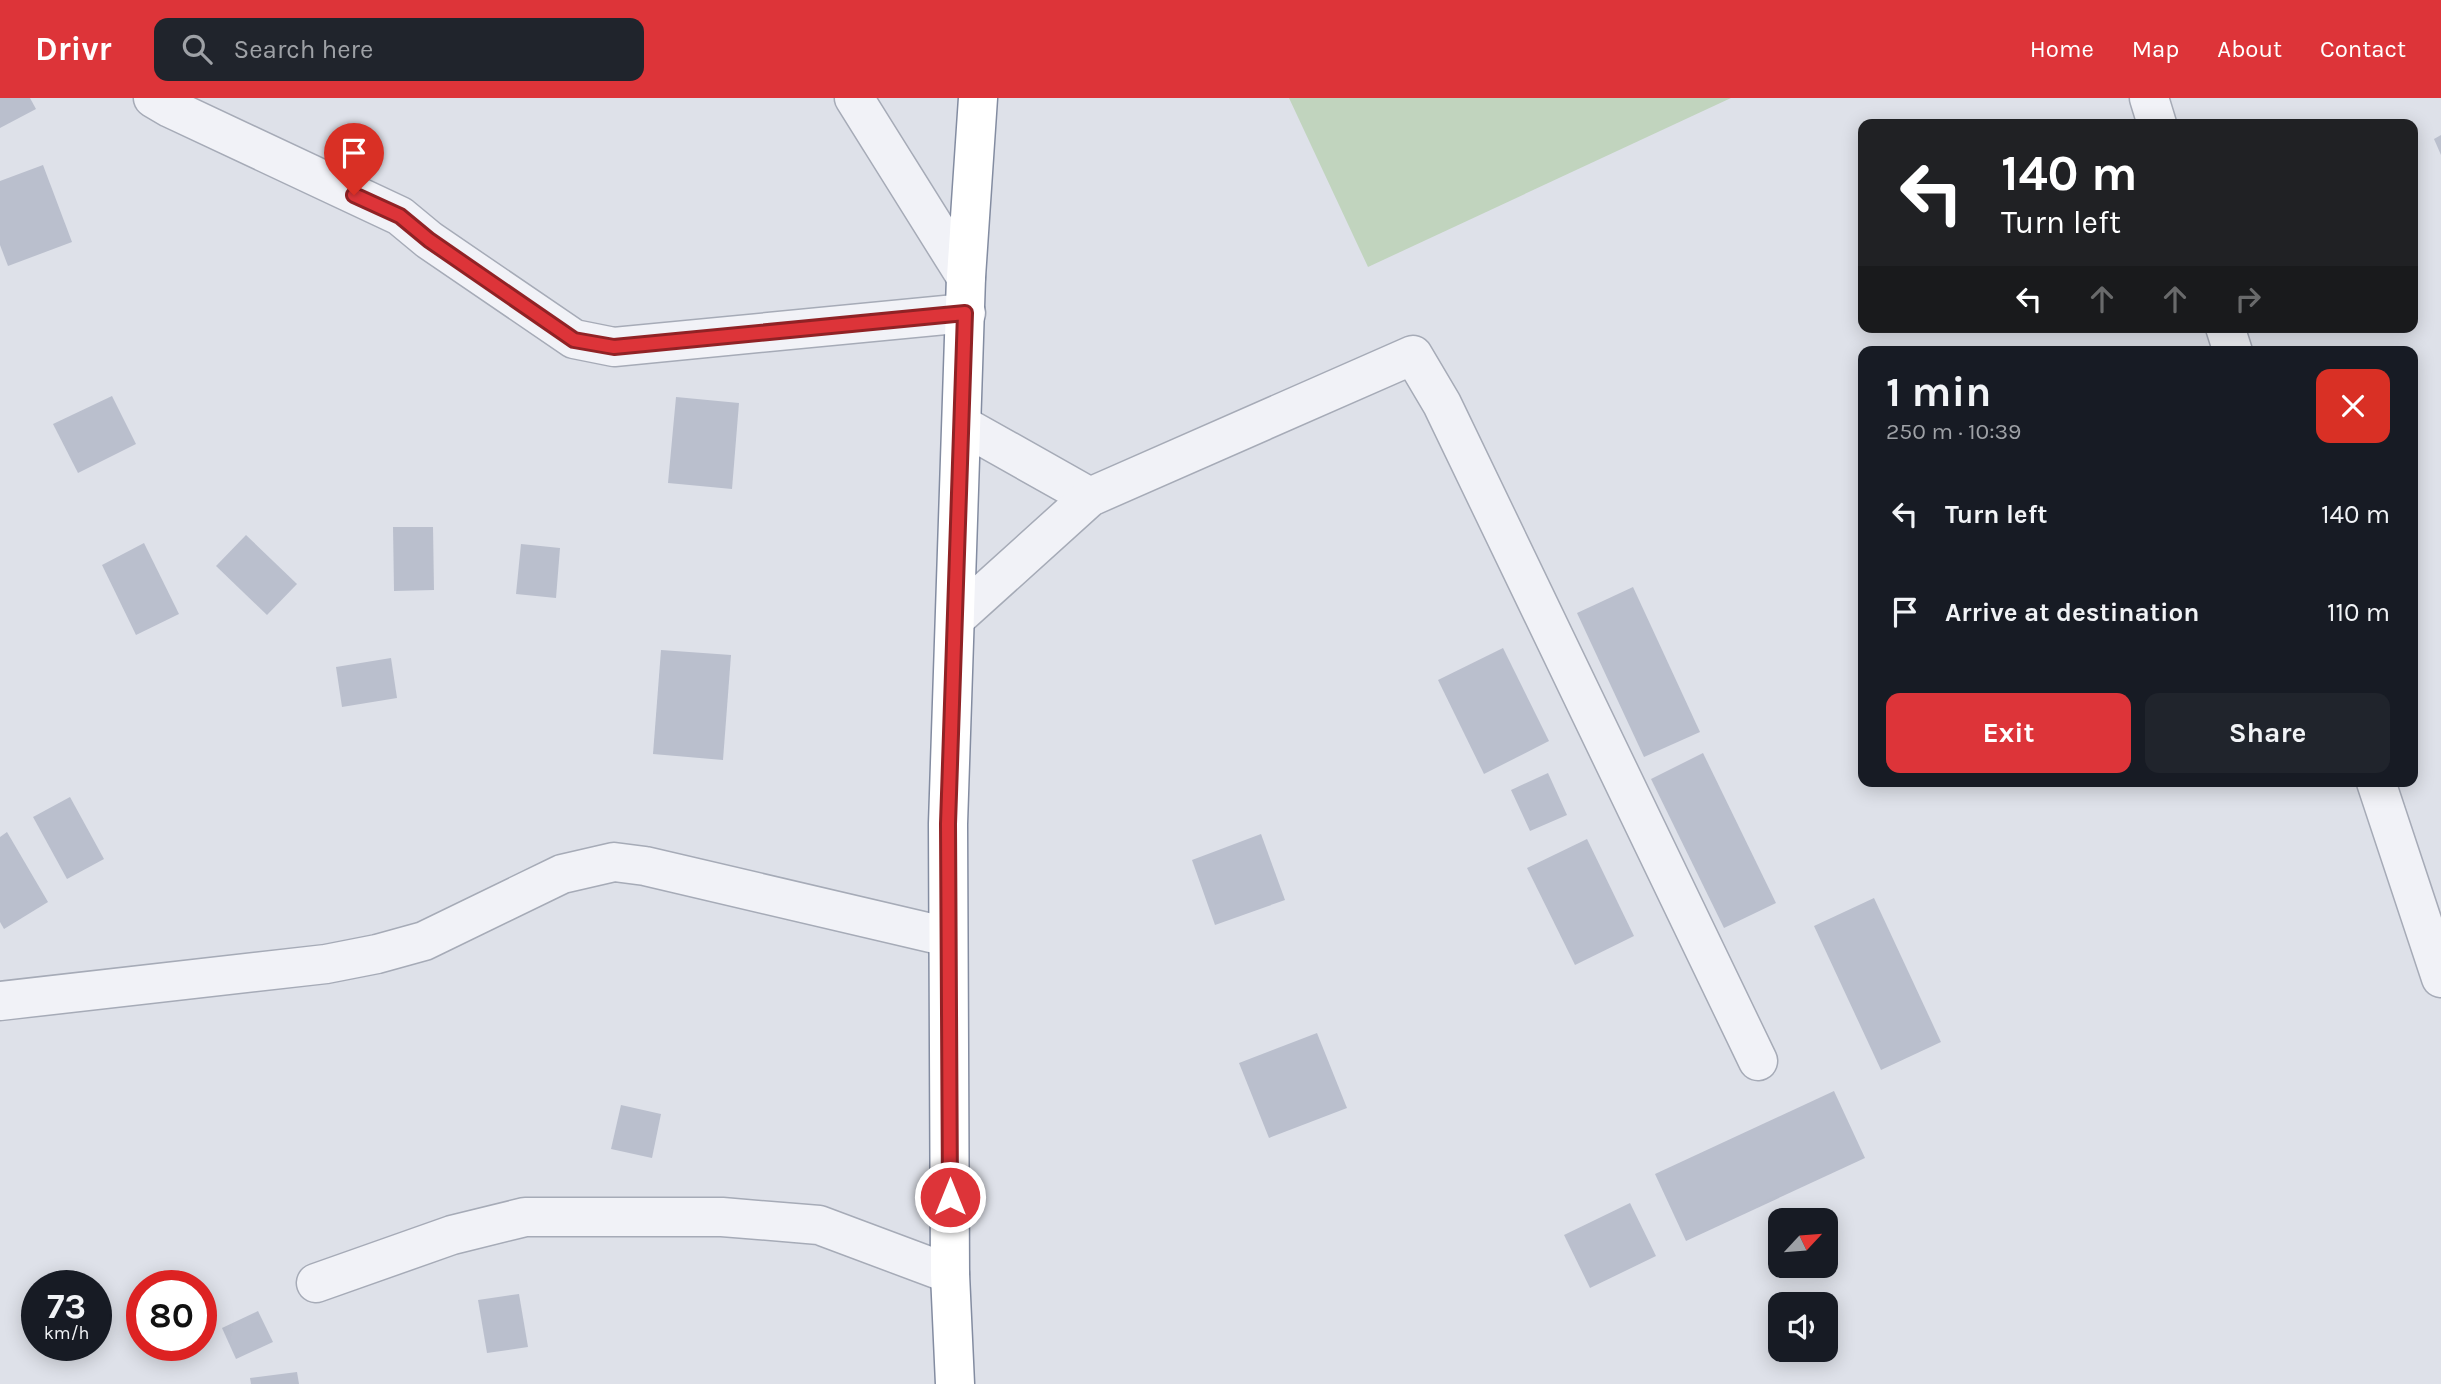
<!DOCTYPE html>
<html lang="en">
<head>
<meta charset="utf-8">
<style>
  :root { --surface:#171b24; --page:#20242c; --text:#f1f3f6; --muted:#9ea1a6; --accent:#dd3439 }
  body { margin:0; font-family:Karla,sans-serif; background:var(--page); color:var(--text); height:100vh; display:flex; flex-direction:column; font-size:26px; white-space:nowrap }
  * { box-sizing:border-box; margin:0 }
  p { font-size:23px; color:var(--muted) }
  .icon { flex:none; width:38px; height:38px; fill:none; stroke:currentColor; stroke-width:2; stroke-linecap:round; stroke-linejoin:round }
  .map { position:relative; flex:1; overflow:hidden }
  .details { position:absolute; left:1858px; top:248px; width:560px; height:441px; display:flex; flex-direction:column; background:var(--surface); border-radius:14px; box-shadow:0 4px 18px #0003 }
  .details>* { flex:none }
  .banner { position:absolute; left:1858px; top:21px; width:560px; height:214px; border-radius:14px; box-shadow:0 4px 18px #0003; background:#202124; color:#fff; overflow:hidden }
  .needle { width:46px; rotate:64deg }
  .tools { position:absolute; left:1768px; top:1110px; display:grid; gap:14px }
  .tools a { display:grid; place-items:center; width:70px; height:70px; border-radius:14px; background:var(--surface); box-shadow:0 4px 18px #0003; font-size:35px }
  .speed { position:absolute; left:21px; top:1172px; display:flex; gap:14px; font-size:35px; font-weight:700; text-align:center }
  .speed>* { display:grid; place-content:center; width:91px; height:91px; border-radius:50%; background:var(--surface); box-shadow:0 4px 18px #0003; line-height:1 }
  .speed small { font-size:18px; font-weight:400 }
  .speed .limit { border:10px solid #d22; background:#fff; color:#111 }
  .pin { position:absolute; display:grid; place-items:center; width:60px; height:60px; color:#fff; margin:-72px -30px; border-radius:50% 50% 50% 0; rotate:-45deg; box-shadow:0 0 7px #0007 }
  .pin .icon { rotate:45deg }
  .me { position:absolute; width:77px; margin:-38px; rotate:0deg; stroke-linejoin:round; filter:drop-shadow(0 0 5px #0008) }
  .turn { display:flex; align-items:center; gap:24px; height:147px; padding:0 28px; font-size:32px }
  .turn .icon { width:91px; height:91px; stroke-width:2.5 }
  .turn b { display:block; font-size:49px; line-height:60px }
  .lanes { display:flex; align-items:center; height:66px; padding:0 28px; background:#0003; justify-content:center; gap:35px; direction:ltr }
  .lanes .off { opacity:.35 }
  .round { display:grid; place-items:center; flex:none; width:74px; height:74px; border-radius:14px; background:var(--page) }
  .head { display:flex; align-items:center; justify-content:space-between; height:119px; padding:0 28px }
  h1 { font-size:42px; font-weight:700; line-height:52px }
  .action { display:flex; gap:14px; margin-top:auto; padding:14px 28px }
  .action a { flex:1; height:80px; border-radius:14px; background:var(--accent); color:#fff; font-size:28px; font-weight:700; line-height:80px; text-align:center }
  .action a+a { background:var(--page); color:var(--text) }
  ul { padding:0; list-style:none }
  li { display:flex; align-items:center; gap:21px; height:98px; padding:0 28px }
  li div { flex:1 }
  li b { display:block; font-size:26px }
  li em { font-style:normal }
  header { display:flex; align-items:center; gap:42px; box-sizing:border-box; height:98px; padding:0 35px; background:var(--accent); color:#fff }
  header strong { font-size:33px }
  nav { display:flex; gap:38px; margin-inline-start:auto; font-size:24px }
  .search { width:490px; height:63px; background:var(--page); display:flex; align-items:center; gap:18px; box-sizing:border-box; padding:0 24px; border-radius:14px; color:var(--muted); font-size:26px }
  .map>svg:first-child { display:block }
  .green { fill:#c1d4be }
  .building { fill:#babfcd }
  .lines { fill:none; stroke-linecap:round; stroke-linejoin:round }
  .minor-casing { stroke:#a6abb7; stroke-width:41 }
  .highway-casing { stroke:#838ca1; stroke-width:41 }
  .minor { stroke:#f1f2f7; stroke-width:38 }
  .highway { stroke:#fff; stroke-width:38 }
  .route-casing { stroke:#902225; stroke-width:18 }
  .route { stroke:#dd3439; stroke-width:12 }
</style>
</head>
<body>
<header>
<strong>Drivr</strong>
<div class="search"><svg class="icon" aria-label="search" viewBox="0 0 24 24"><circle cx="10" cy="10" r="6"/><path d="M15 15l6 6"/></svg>Search here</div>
<nav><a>Home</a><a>Map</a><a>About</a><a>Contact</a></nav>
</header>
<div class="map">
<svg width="2441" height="1286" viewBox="0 0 2441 1286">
  <rect width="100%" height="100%" fill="#dee1e9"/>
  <!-- green -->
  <path class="green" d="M 1289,0 L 1731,0 L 1368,169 Z"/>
  <!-- building -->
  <g class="building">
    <path d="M 0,0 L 30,0 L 36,11 L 0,30 Z"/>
    <path d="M 2441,37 L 2441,57 L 2434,41 Z"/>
    <path d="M 43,67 L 72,144 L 8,168 L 0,147 L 0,83 Z"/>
    <path d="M 112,298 L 136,346 L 78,375 L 53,326 Z"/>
    <path d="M 676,299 L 739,305 L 732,391 L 668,385 Z"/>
    <path d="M 393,429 L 433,429 L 434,492 L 394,493 Z"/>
    <path d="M 246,437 L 297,486 L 267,517 L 216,468 Z"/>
    <path d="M 144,445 L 179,516 L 136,537 L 102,467 Z"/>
    <path d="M 521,446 L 560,450 L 556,500 L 516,496 Z"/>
    <path d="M 1633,489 L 1700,634 L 1644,659 L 1577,515 Z"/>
    <path d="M 1503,550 L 1549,643 L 1484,676 L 1438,582 Z"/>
    <path d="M 661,552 L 731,557 L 723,662 L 653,656 Z"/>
    <path d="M 391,560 L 397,600 L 342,609 L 336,569 Z"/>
    <path d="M 1703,655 L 1776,805 L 1724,830 L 1651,681 Z"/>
    <path d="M 1548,675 L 1567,717 L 1530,733 L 1511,692 Z"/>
    <path d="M 70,699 L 104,761 L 67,781 L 33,719 Z"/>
    <path d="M 7,734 L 48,804 L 4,831 L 0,824 L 0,739 Z"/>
    <path d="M 1261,736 L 1285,802 L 1215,827 L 1192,762 Z"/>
    <path d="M 1587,741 L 1634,838 L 1575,867 L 1527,770 Z"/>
    <path d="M 1874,800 L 1941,944 L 1881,972 L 1814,828 Z"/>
    <path d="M 1317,935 L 1347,1010 L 1269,1040 L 1239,965 Z"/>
    <path d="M 1834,993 L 1865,1060 L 1686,1143 L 1655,1076 Z"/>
    <path d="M 621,1007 L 661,1016 L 652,1060 L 611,1051 Z"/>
    <path d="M 1630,1105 L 1656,1158 L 1590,1190 L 1564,1137 Z"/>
    <path d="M 519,1196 L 528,1249 L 487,1255 L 478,1202 Z"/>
    <path d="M 258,1213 L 273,1244 L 236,1261 L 222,1230 Z"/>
    <path d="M 297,1274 L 299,1286 L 251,1286 L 250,1280 Z"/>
  </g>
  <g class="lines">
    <defs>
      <g id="minor">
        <path d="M 153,0 L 170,10 L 400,118 L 429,142 L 574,241 L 614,249 L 966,215"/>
        <path d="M 854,0 L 966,179"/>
        <path d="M 2149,0 L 2157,26"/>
        <path d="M 2225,229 L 2233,254"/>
        <path d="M 962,327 L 1090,399"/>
        <path d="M 956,520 L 1090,399 L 1413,257 L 1442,306 L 1758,963"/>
        <path d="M 2376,684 L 2441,880"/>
        <path d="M 0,903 L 326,866 L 377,856 L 424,843 L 562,776 L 614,764 L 645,768 L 948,839"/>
        <path d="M 316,1185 L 452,1137 L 525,1119 L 722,1119 L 819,1127 L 950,1176"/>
      </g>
      <path id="highway" d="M 955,1286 L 950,1176 L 948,726 L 966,179 L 978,0"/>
    </defs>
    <!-- minor casing -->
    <use href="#minor" class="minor-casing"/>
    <!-- highway casing -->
    <use href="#highway" class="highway-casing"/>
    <!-- minor -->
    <use href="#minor" class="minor"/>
    <!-- highway -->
    <use href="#highway" class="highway"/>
  </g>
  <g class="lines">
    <defs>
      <path id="route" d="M 354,97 L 400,118 L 429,142 L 574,242 L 614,249 L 965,215 L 948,726 L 950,1099"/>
    </defs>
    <!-- route casing -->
    <use href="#route" class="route-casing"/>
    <!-- route -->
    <use href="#route" class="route"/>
  </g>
</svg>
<div class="tools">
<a><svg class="needle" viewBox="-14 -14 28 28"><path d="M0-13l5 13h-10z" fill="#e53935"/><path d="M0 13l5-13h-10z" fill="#9ea1a6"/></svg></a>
<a><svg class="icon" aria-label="sound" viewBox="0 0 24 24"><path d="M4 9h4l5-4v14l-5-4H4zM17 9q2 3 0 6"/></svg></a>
</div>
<div class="speed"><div>73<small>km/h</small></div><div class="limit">80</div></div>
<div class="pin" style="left:354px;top:97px;background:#d93025"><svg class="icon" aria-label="arrive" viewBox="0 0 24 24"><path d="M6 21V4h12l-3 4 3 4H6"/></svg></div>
<svg class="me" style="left:950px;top:1099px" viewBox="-20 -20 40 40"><circle r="17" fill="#dd3439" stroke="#fff" stroke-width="3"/><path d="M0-11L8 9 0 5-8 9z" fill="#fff"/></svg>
<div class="banner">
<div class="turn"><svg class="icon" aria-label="left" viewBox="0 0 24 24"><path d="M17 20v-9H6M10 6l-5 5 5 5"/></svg><div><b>140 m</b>Turn left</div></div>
<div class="lanes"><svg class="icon" aria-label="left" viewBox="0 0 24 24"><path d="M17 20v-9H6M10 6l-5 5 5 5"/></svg><svg class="icon off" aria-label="ahead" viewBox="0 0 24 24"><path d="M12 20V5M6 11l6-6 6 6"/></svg><svg class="icon off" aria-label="ahead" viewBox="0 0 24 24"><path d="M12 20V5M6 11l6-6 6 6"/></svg><svg class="icon off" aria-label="right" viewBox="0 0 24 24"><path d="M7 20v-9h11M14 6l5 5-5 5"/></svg></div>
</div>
<section class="details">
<div class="head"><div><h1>1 min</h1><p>250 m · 10:39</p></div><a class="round" style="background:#d93025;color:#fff"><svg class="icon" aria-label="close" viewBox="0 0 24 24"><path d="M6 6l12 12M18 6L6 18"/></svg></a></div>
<ul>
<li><svg class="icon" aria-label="left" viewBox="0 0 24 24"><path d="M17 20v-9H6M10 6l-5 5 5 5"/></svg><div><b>Turn left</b></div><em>140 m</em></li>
<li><svg class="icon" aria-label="arrive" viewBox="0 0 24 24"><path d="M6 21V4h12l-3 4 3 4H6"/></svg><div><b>Arrive at destination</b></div><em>110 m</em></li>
</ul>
<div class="action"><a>Exit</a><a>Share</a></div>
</section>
</div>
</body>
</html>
